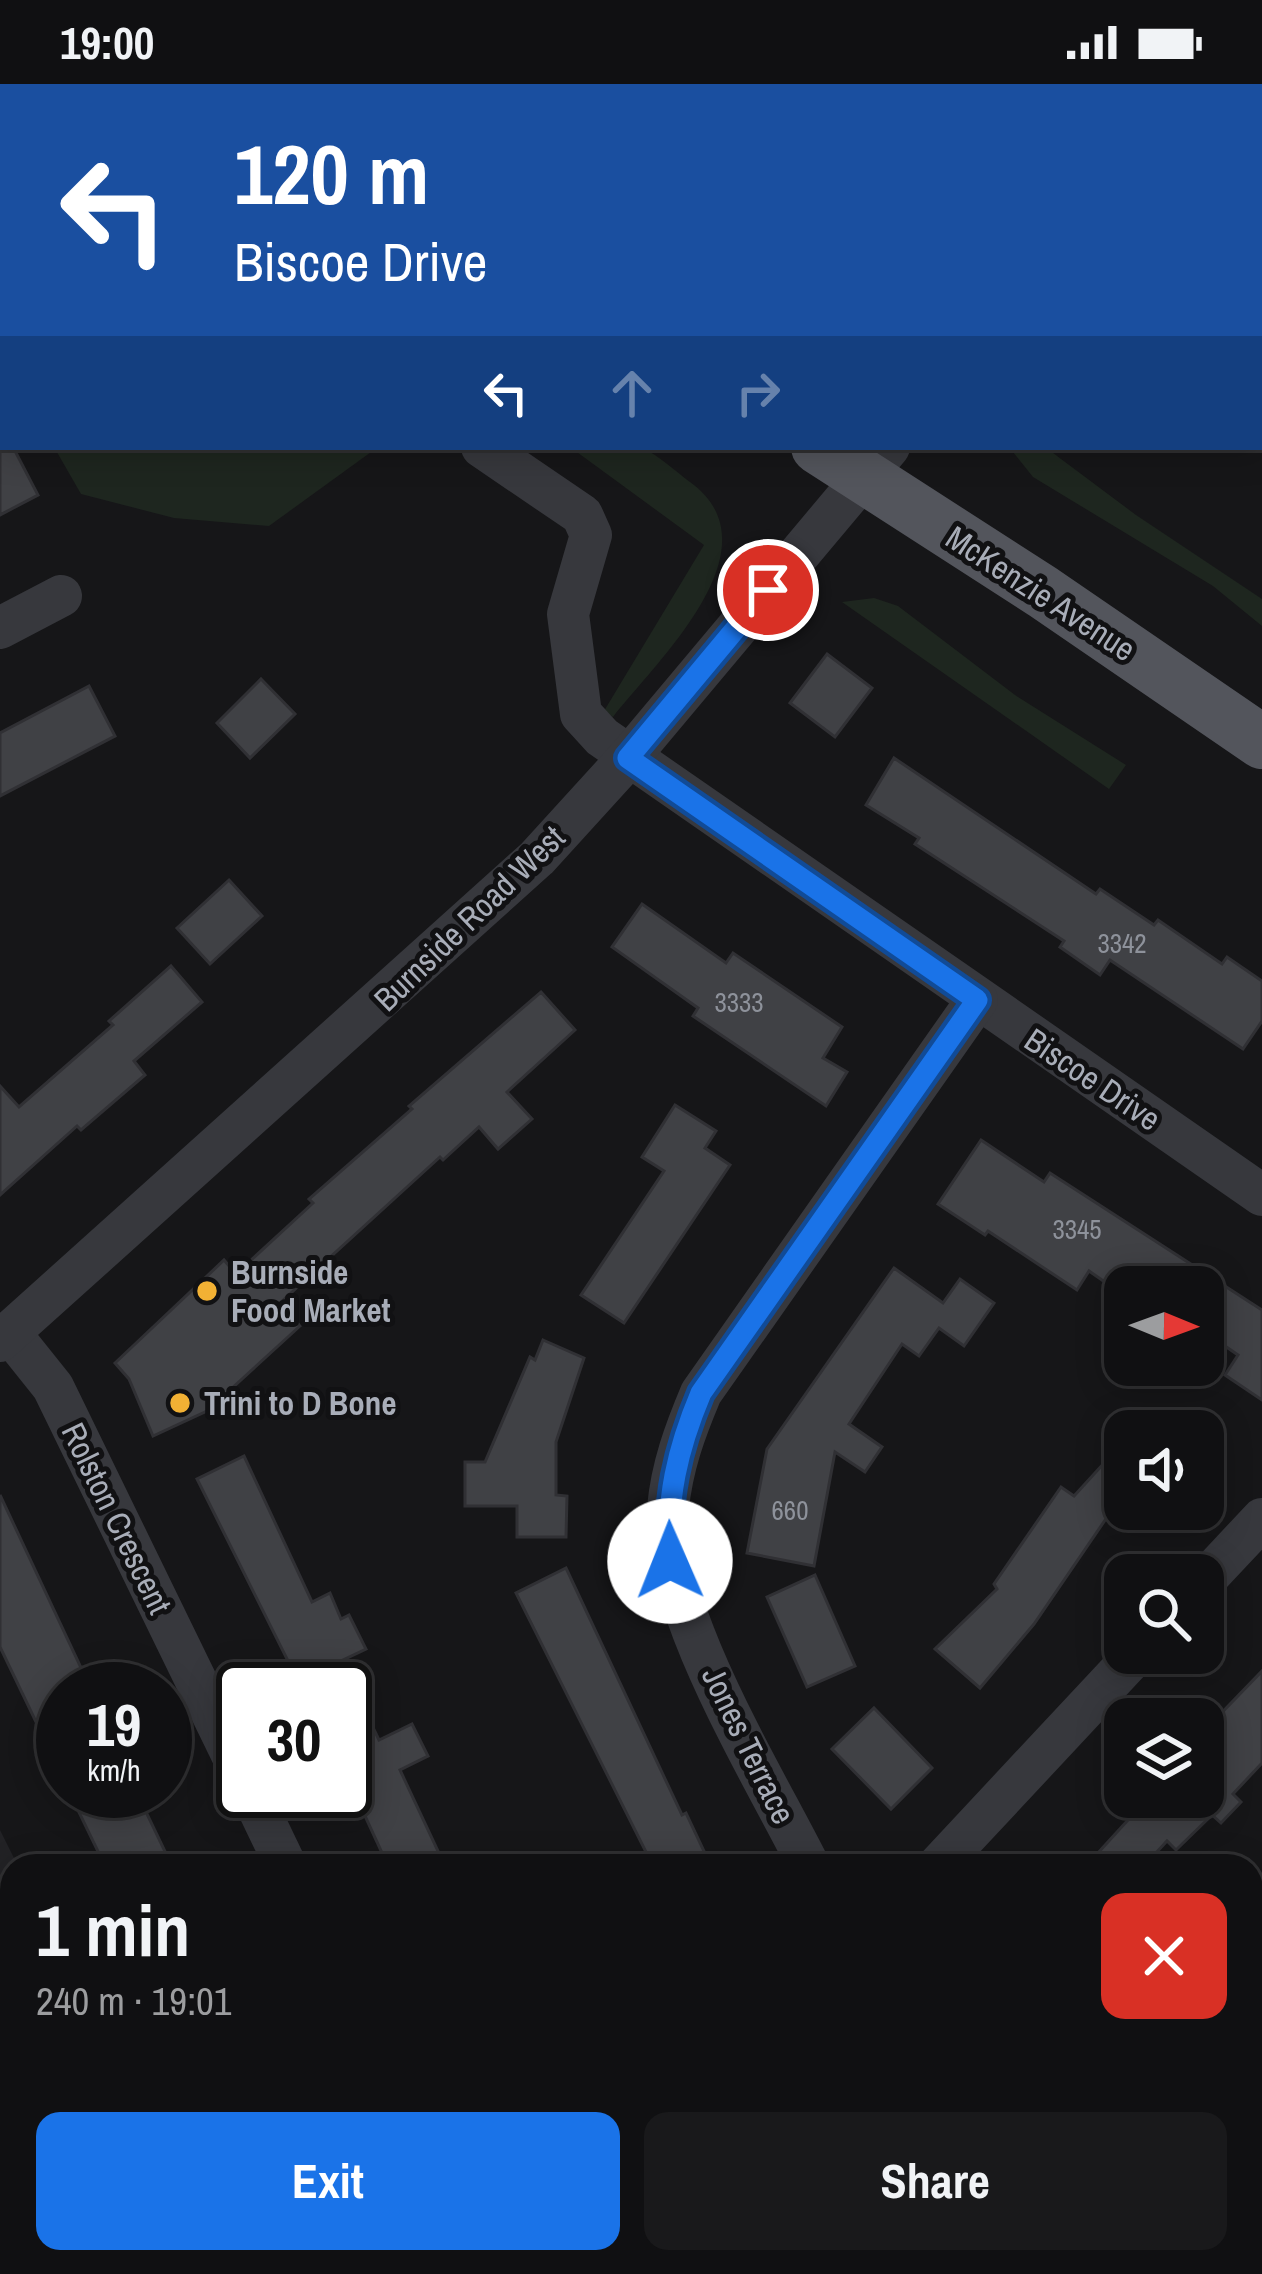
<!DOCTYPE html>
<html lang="en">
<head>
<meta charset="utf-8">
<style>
  :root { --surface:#101012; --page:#19191b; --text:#f1f3f6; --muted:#9c9d9f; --line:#303032; --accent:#1a73e8 }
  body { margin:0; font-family:"Archivo Narrow",sans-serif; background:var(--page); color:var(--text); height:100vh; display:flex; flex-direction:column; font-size:45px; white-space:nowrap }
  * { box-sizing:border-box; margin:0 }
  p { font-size:39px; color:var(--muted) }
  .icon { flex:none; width:66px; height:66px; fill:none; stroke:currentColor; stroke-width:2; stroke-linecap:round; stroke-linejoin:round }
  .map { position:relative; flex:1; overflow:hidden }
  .sheet { position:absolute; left:0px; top:1770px; width:1263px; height:420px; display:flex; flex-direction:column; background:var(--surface); border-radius:36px 36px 0 0; box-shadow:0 6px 30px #0003,0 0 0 3px var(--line) }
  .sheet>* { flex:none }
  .banner { position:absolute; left:0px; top:0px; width:1263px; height:366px; box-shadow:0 6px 30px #0003,0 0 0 3px var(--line); background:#1a4fa0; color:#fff; overflow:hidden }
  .needle { width:78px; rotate:91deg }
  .controls { position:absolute; left:1104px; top:1182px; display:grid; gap:24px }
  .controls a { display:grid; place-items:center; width:120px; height:120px; border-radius:24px; background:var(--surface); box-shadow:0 6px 30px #0003,0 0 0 3px var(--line); font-size:60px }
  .speed { position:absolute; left:36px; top:1578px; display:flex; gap:24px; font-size:60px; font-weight:700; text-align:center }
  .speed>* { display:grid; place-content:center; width:156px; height:156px; border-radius:50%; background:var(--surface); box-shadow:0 6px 30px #0003,0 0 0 3px var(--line); line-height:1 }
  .speed small { font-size:30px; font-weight:400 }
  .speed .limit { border:6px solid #111; border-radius:18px; background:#fff; color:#111 }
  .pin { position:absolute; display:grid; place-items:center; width:102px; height:102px; color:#fff; margin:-51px; border:6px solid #fff; border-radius:50%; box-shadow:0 3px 12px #0007 }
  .me { position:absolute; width:132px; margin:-66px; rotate:359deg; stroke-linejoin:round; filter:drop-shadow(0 0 9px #0008) }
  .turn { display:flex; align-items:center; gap:42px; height:252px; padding:0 36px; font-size:54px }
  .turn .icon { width:156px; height:156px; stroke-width:2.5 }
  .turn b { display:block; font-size:84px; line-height:102px }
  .lanes { display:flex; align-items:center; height:114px; padding:0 36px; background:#0003; justify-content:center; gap:60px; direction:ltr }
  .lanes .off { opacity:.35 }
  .round { display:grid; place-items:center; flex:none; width:126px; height:126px; border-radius:24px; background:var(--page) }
  .overview { display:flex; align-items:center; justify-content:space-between; height:204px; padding:0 36px }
  h1 { font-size:72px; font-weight:800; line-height:90px }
  .primary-button { display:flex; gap:24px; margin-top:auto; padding:24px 36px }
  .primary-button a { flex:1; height:138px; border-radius:24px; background:var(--accent); color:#fff; font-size:48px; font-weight:800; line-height:138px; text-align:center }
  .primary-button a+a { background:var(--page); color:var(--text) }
  .status { display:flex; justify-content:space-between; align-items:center; height:84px; padding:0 60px; background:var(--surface); direction:ltr }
  .status svg { height:33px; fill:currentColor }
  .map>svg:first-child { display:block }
  .built { fill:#222225 }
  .green { fill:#1e261f }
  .building { fill:#404145; stroke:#303034; stroke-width:3 }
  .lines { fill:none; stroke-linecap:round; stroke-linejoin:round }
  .minor { stroke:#37383d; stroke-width:42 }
  .major { stroke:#53555c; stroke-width:54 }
  .route-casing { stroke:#114b97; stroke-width:30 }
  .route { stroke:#1a73e8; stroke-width:21 }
  .poi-dot { fill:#f2b134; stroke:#111113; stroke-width:4.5 }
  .labels { text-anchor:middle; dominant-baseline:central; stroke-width:10; stroke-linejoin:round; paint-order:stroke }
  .number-label { font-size:27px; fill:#8e929b }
  .street-label { font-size:33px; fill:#a8adb8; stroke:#111113 }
  .poi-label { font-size:33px; font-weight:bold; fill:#a8adb8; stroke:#111113; text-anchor:start }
</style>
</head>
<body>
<div class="status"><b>19:00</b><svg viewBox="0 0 49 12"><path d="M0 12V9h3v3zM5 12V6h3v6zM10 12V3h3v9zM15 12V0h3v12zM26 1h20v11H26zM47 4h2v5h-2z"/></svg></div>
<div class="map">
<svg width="1262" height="2190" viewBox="0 0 1262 2190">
  <rect width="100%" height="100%" fill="#161618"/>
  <!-- built -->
  <path class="built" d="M 0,1746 L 18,1782 L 12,1782 L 12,2178 L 211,2178 L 216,2190 L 0,2190 Z"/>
  <!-- green -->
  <g class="green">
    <path d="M 54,363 L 378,363 L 269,442 L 174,434 L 81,410 Z"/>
    <path d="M 570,363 C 591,363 626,357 644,365 C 660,372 676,388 690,398 C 780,463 657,577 613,633 L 604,627 L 704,461 Z"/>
    <path d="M 1009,363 L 1045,363 L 1136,431 L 1262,515 L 1262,542 L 1213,502 L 1033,393 Z"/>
    <path d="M 874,514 L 898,522 L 1015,611 L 1126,681 L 1109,705 L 842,518 Z"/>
    <path d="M 12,1931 L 12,2178 L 211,2178 L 216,2190 L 0,2190 L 0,1937 Z"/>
  </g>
  <!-- building -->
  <g class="building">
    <path d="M 0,339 L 3,363 L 13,363 L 38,411 L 0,431 Z"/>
    <path d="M 827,570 L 872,604 L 835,653 L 790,619 Z"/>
    <path d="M 261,595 L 295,630 L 250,674 L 217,639 Z"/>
    <path d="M 89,602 L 115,652 L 0,712 L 0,649 Z"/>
    <path d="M 894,674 L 1096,810 L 1100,805 L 1154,841 L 1158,836 L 1222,880 L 1227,873 L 1262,897 L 1262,937 L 1243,965 L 1110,876 L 1100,891 L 1060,863 L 1064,857 L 915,760 L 919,754 L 866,721 Z"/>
    <path d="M 229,796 L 262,832 L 210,880 L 177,844 Z"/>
    <path d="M 642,820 L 726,879 L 733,869 L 842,943 L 823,974 L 847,988 L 826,1022 L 693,932 L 698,924 L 612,863 Z"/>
    <path d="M 171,882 L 202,918 L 134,977 L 145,991 L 81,1046 L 77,1042 L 0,1111 L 0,1002 L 19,1023 L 113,941 L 109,937 Z"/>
    <path d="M 541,908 L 575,946 L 507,1008 L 532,1035 L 498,1065 L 479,1043 L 443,1076 L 440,1073 L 280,1219 L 300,1242 L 207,1327 L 153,1352 L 129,1295 L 115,1279 L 224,1176 L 236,1190 L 313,1119 L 309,1115 L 412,1025 L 409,1022 Z"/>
    <path d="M 675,1021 L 716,1047 L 705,1064 L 730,1081 L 624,1239 L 581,1211 L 664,1087 L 642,1073 Z"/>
    <path d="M 981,1056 L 1044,1098 L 1050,1089 L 1262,1226 L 1262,1316 L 1225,1291 L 1238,1271 L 1203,1247 L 1203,1203 L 1112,1203 L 1089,1187 L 1077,1206 L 988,1147 L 985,1151 L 938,1120 Z"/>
    <path d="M 894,1184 L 943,1219 L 960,1195 L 994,1219 L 964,1262 L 939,1244 L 919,1272 L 902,1260 L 849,1340 L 882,1363 L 865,1388 L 835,1368 L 814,1482 L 747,1469 L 767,1365 Z"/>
    <path d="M 543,1256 L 584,1274 L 556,1358 L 556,1411 L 567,1412 L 566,1453 L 517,1453 L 517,1422 L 465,1422 L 465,1378 L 485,1378 L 530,1273 L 535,1276 Z"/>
    <path d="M 1125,1356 L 1125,1407 L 1034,1540 L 980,1604 L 935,1565 L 997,1505 L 994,1500 L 1061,1403 L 1074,1412 Z"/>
    <path d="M 244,1372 L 312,1518 L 330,1509 L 341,1535 L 349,1531 L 366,1565 L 341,1577 L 379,1656 L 412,1640 L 428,1672 L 400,1686 L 445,1782 L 388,1782 L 354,1708 L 345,1712 L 345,1605 L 302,1605 L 197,1395 Z"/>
    <path d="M 0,1411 L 91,1605 L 63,1605 L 63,1694 L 0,1563 Z"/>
    <path d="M 566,1484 L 682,1731 L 686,1729 L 711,1782 L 653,1782 L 516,1509 Z"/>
    <path d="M 815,1491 L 855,1582 L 807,1603 L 767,1513 Z"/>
    <path d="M 1262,1587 L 1262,1679 L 1233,1710 L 1241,1718 L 1221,1739 L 1212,1731 L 1176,1766 L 1167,1757 L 1144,1782 L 1086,1782 L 1149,1713 L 1203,1713 L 1203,1648 Z"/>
    <path d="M 874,1624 L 932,1684 L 891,1725 L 832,1665 Z"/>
    <path d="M 102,1707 L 136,1707 L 172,1782 L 105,1782 L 75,1720 Z"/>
  </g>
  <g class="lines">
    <!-- minor -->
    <g class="minor">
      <path d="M 649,0 L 651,3"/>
      <path d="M 1013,3 L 1014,0"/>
      <path d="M 1198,3 L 1201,0"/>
      <path d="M 482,363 L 582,431 L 591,451 L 568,530 L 581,630 L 602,653 L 1262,1111"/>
      <path d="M 0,544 L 61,512"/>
      <path d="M 9,1248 L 53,1303 L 243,1693"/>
      <path d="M 0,1257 L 537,774 L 628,674 L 889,363"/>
      <path d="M 1203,1498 L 1262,1435"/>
      <path d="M 250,1707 L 286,1782"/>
      <path d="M 809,1782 C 764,1692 658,1521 668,1424 C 672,1382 685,1347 701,1309 L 977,916"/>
      <path d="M 938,1782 L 1137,1569"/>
      <path d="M 480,2178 L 486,2190"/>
    </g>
    <!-- major -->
    <g class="major">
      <path d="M 341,0 L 345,3"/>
      <path d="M 818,363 L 1043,508 L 1262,658"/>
    </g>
  </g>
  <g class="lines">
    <defs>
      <path id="route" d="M 670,1477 C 666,1415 677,1366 701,1309 L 977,916 L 628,674 L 768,506"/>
    </defs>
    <!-- route casing -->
    <use href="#route" class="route-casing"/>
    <!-- route -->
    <use href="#route" class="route"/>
  </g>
  <!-- markers -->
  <g class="poi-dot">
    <circle cx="207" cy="1207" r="12"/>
    <circle cx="180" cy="1319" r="12"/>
  </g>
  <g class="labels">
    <!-- number labels -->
    <g class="number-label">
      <text x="1122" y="859">3342</text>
      <text x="739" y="918">3333</text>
      <text x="1077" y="1145">3345</text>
      <text x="790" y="1426">660</text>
    </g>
    <!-- street labels -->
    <g class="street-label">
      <text transform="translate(1041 509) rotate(33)">McKenzie Avenue</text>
      <text transform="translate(469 834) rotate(-44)">Burnside Road West</text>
      <text transform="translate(1093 995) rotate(34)">Biscoe Drive</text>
      <text transform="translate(117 1434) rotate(64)">Rolston Crescent</text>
      <text transform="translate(749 1661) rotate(64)">Jones Terrace</text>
    </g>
    <!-- poi labels -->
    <g class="poi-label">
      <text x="231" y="1188">Burnside<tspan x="231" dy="38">Food Market</tspan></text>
      <text x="204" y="1319">Trini to D Bone</text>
    </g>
  </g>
</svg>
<div class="controls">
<a><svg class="needle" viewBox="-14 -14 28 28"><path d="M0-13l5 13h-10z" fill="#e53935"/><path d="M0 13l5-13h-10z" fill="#9c9d9f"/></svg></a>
<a><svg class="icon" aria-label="sound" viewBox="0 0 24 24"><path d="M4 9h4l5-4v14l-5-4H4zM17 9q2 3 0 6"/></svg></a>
<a><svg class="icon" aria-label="search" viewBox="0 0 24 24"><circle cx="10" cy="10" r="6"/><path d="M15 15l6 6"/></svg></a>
<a><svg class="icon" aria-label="layers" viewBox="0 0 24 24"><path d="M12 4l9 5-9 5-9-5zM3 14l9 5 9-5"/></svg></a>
</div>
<div class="speed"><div>19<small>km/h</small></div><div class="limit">30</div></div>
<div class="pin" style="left:768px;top:506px;background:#d93025"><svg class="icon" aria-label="arrive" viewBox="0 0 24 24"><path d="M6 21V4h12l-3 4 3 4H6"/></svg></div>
<svg class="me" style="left:670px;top:1477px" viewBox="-20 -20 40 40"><circle r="19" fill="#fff"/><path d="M0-13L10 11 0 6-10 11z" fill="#1a73e8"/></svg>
<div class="banner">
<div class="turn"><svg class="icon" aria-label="left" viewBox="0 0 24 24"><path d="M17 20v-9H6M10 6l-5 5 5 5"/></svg><div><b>120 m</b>Biscoe Drive</div></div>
<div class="lanes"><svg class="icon" aria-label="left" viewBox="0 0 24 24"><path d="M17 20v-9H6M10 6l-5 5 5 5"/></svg><svg class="icon off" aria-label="ahead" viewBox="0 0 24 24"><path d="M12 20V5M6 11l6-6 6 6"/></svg><svg class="icon off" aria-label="right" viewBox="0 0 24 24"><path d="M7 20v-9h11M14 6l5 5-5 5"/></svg></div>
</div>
<section class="sheet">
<div class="overview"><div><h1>1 min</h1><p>240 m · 19:01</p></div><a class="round" style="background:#d93025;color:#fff"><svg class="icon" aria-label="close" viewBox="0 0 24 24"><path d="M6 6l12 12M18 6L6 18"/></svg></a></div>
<div class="primary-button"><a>Exit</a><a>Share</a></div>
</section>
</div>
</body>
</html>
